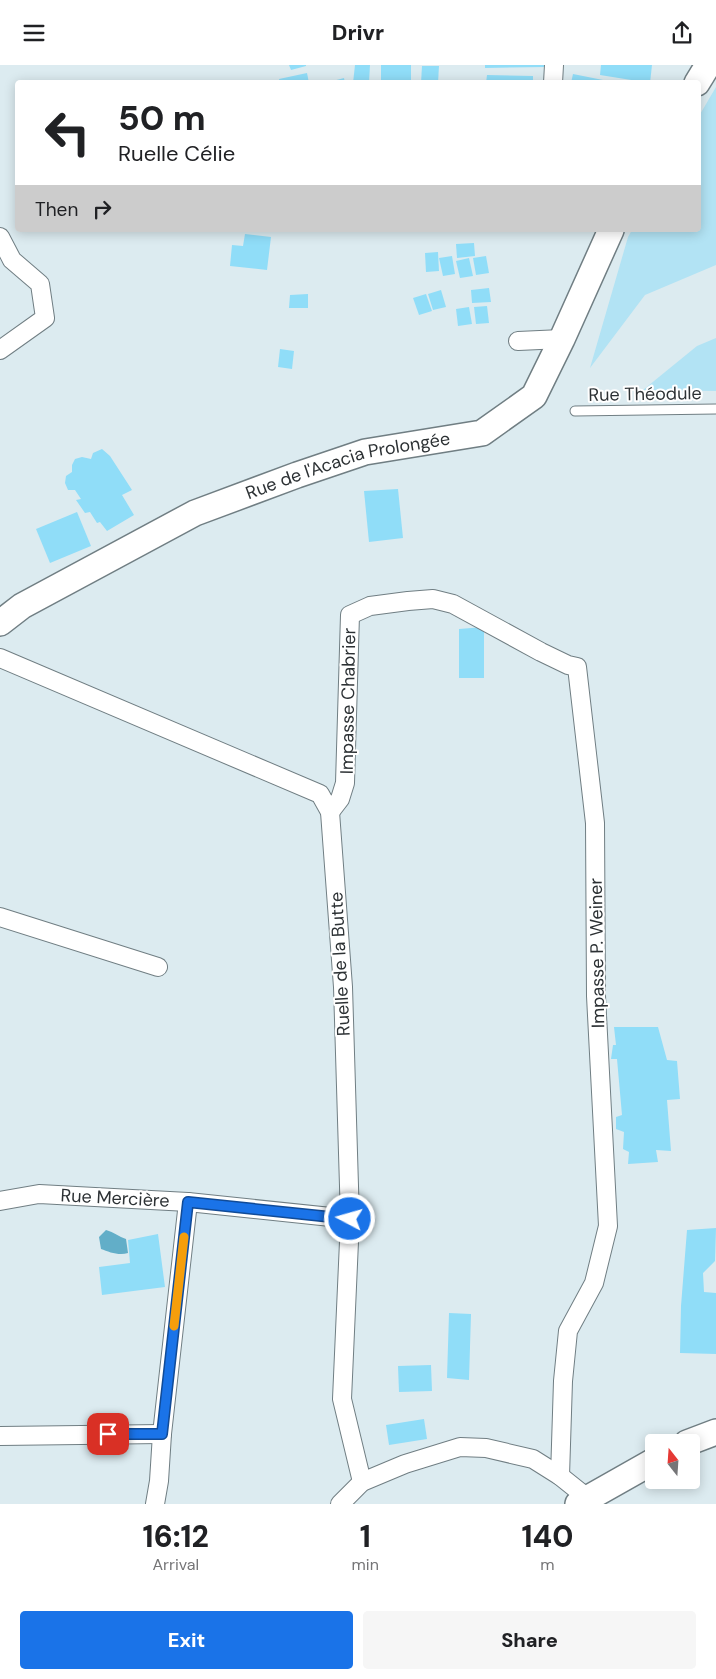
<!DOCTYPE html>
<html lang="en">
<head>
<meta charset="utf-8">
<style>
  :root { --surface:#fff; --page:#f6f6f6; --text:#202124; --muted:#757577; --accent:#1a73e8 }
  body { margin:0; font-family:"DM Sans",sans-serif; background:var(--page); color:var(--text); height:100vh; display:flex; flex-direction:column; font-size:19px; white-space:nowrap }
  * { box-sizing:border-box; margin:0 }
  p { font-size:16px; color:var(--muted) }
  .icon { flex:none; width:28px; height:28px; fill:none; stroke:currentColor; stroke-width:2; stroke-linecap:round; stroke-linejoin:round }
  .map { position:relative; height:1439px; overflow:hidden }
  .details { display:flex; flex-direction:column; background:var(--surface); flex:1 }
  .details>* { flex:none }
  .banner { position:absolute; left:15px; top:15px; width:686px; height:152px; border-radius:5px; box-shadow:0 2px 12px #0003; background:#fff; color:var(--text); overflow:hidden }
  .needle { width:32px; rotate:343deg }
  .controls { position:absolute; left:645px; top:1369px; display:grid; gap:10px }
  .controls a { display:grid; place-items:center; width:55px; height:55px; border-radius:5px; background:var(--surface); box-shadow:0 2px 12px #0003; font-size:25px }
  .pin { position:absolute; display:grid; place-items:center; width:42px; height:42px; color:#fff; margin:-21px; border-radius:10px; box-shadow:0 2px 8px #0006 }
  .me { position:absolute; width:55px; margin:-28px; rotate:276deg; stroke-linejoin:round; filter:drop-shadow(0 0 4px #0008) }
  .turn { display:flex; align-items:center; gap:18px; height:105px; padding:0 20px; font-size:22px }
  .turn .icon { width:65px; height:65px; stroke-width:2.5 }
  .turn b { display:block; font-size:35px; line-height:42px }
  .then { display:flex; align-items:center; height:48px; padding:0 20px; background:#0003; gap:10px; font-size:19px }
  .eta { display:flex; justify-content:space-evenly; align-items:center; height:85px; text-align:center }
  .eta b { font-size:30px; font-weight:800; line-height:35px }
  .action { display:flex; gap:10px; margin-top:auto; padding:10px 20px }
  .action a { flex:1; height:58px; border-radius:5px; background:var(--accent); color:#fff; font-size:20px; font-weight:800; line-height:58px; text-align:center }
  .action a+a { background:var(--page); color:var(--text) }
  header { display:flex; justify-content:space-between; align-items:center; height:65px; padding:0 20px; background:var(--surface); font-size:22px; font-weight:800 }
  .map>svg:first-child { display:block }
  .green { fill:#b2e3f4 }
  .water { fill:#62aec8 }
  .building { fill:#90ddf8 }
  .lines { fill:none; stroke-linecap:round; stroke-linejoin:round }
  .lane-casing { stroke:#707e83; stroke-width:11 }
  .street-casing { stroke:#707e83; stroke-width:20 }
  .secondary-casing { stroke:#707e83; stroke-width:28 }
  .lane { stroke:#fff; stroke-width:9 }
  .street { stroke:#fff; stroke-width:18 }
  .secondary { stroke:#fff; stroke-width:25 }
  .route-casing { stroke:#114b97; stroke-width:12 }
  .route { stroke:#1a73e8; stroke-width:9 }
  .slow { stroke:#f59e0b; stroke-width:9 }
  .labels { text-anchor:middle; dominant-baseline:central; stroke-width:4; stroke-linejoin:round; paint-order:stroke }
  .street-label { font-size:18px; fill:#2c3134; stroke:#fff }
</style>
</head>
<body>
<header><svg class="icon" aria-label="menu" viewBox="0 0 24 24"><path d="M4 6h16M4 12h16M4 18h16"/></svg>Drivr<svg class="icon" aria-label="share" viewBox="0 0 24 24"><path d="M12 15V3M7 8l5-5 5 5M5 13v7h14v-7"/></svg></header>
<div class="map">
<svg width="716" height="1439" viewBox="0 0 716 1439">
  <rect width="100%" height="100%" fill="#dcebf0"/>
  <!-- green -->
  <g class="green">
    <path d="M 716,22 L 716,200 L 645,230 L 590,303 L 628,172 L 632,165 L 699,165 L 699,51 Z"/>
    <path d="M 716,273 L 716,326 L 643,325 L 697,281 Z"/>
  </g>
  <!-- water -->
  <path class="water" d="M 106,1165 C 114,1167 119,1172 126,1174 L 128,1188 C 119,1191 109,1187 101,1184 L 99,1172 Z"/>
  <!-- building -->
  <g class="building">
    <path d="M 289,0 L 306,0 L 306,1 L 291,5 Z"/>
    <path d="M 355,0 L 370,0 L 369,18 L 353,18 Z"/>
    <rect x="381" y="0" width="30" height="18"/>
    <path d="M 485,0 L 545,0 L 545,2 L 485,3 Z"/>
    <path d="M 601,0 L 652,0 L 650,18 L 600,10 Z"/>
    <path d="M 422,1 L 439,1 L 438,18 L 421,18 Z"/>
    <path d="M 307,8 L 309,18 L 280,18 L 279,14 Z"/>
    <path d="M 573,9 L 613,17 L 613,18 L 571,18 Z"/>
    <path d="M 487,10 L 533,11 L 533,18 L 486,18 Z"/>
    <path d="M 344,13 L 345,18 L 329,18 L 329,17 Z"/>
    <path d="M 245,169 L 271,172 L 267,205 L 230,201 L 232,180 L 243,181 Z"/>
    <path d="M 474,178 L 475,191 L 457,193 L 456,179 Z"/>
    <path d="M 438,187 L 439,206 L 426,207 L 425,188 Z"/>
    <path d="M 452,191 L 455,209 L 443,211 L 439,193 Z"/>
    <path d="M 486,191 L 489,208 L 476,210 L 473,193 Z"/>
    <path d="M 469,193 L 473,211 L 460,213 L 456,196 Z"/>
    <path d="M 489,223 L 491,237 L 472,238 L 471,225 Z"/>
    <path d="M 441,225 L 446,242 L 433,245 L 428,229 Z"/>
    <path d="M 308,229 L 308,243 L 289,243 L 290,230 Z"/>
    <path d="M 426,229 L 432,246 L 419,250 L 413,233 Z"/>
    <path d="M 487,241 L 489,258 L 476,259 L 474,242 Z"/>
    <path d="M 469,242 L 472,259 L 458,261 L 456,244 Z"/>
    <path d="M 280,284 L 294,286 L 292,304 L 278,302 Z"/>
    <path d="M 102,384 L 110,391 L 132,425 L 122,430 L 134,450 L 107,466 L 100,457 L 97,458 L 90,447 L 85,448 L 76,435 L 81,434 L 75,425 L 68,425 L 65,418 L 66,411 L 72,407 L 72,400 L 75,394 L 82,392 L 91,394 L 93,388 Z"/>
    <path d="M 398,424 L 403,473 L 369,477 L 364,426 Z"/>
    <path d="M 77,447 L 91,481 L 50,498 L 36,464 Z"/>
    <path d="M 484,562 L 484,613 L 459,613 L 459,564 Z"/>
    <path d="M 614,962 L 658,962 L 667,995 L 677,996 L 680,1034 L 667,1035 L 671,1086 L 656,1085 L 658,1097 L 628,1099 L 629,1087 L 623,1084 L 624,1067 L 616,1064 L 616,1052 L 622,1050 L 617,994 L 611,994 L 613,980 L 616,980 Z"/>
    <path d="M 716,1163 L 715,1196 L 703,1208 L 704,1227 L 716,1228 L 716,1289 L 680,1288 L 681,1241 L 687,1165 Z"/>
    <path d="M 158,1169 L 165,1222 L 102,1230 L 99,1202 L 130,1198 L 128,1175 Z"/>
    <path d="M 449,1248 L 471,1249 L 469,1315 L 447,1313 Z"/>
    <path d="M 431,1300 L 432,1326 L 399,1327 L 398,1301 Z"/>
    <path d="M 424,1354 L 427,1374 L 389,1380 L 386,1360 Z"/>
  </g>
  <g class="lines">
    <defs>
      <path id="lane" d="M 575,346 L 716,344"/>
      <g id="street">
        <path d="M 553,18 L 554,0"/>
        <path d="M 0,172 L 12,195 L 40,219 L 45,253 L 0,285"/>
        <path d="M 518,276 L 562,274"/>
        <path d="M 0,593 L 320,729 L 330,747 L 343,922 L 350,1154 L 342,1334 L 362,1417"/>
        <path d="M 330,747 L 340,734 L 345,718 L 350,550 L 370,541 L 408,536 L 433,534 L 453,539 L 541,587 L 568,600 L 577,602 L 595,758 L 596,931 L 608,1161 L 594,1218 L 568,1266 L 563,1316 L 560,1411"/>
        <path d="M 0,852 L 158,902"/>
        <path d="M 0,1136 L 39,1129 L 188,1137 L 350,1154"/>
        <path d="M 0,1371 L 162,1369"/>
        <path d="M 155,1439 L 159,1416 L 162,1369 L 188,1137"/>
        <path d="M 340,1439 L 362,1417 L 405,1399 L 460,1382 L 486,1383 L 533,1394 L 560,1411 L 580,1427 L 586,1434"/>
      </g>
      <g id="secondary">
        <path d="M 697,18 L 708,0"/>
        <path id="s1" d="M 0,558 L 22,541 L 195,448 L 297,410 L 365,387 L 482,368 L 534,331 L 562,274 L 611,165"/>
        <path d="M 687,1378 L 716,1367"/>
        <path d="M 578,1439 L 654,1396"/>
      </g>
    </defs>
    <!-- lane casing -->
    <use href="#lane" class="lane-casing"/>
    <!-- street casing -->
    <use href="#street" class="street-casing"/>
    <!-- secondary casing -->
    <use href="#secondary" class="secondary-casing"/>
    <!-- lane -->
    <use href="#lane" class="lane"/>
    <!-- street -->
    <use href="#street" class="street"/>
    <!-- secondary -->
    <use href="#secondary" class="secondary"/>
  </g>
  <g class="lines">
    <defs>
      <path id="route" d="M 108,1369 L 162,1369 L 188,1137 L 350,1154"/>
    </defs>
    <!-- route casing -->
    <use href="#route" class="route-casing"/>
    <!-- route -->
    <use href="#route" class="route"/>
    <!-- slow -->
    <path class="slow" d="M 174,1261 L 184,1172"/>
  </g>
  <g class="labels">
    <!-- street labels -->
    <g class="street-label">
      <text transform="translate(645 329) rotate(-1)">Rue Théodule</text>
      <text stroke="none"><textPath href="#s1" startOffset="385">Rue de l'Acacia Prolongée</textPath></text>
      <text transform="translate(348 636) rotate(-89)">Impasse Chabrier</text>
      <text transform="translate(597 888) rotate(-91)">Impasse P. Weiner</text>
      <text transform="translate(340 899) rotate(-93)">Ruelle de la Butte</text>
      <text transform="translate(115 1133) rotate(3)">Rue Mercière</text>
    </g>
  </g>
</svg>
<div class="controls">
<a><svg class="needle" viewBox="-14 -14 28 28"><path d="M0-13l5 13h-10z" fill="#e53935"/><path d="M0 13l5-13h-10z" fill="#757577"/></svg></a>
</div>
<div class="pin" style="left:108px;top:1369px;background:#d93025"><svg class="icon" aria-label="arrive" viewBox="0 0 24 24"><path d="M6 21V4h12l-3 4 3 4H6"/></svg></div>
<svg class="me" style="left:350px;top:1154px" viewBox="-20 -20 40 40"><circle r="17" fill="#1a73e8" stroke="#fff" stroke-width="3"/><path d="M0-11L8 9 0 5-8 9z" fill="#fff"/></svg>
<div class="banner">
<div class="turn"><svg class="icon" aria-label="left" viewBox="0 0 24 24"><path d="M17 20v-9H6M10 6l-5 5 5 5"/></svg><div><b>50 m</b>Ruelle Célie</div></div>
<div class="then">Then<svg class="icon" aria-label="right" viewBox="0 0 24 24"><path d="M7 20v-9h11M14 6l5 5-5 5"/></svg></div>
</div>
</div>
<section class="details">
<div class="eta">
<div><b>16:12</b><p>Arrival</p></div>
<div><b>1</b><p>min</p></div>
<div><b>140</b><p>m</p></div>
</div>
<div class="action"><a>Exit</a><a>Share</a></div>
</section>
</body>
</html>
